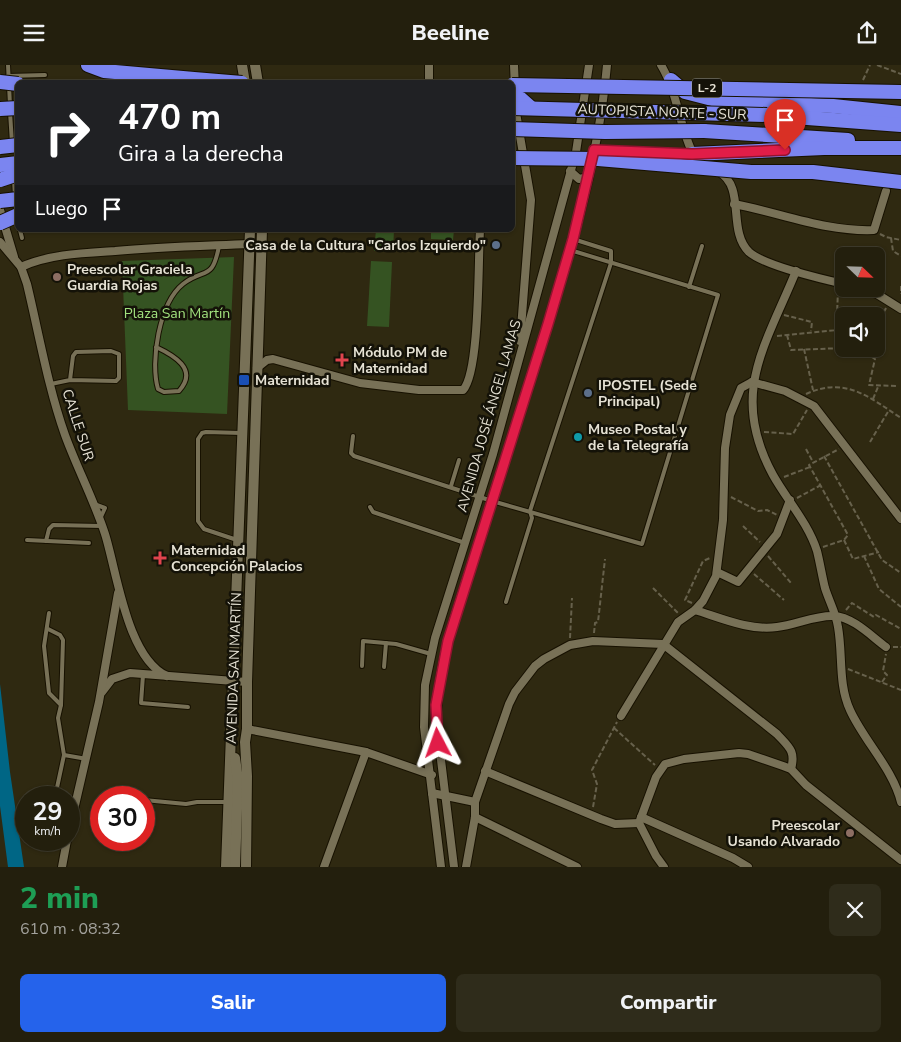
<!DOCTYPE html>
<html lang="es">
<head>
<meta charset="utf-8">
<style>
  :root { --surface:#231f0d; --page:#2f2c1b; --text:#f1f3f6; --muted:#a3a29d; --line:#403d2e; --accent:#2563eb }
  body { margin:0; font-family:"Nunito Sans",sans-serif; background:var(--page); color:var(--text); height:100vh; display:flex; flex-direction:column; font-size:19px; white-space:nowrap }
  * { box-sizing:border-box; margin:0 }
  p { font-size:16px; color:var(--muted) }
  .icon { flex:none; width:28px; height:28px; fill:none; stroke:currentColor; stroke-width:2; stroke-linecap:round; stroke-linejoin:round }
  .map { position:relative; height:802px; overflow:hidden }
  .side { display:flex; flex-direction:column; background:var(--surface); flex:1 }
  .side>* { flex:none }
  .hud { position:absolute; left:15px; top:15px; width:500px; height:152px; border-radius:8px; box-shadow:0 1px 4px #0004,0 0 0 1px var(--line); background:#202124; color:#fff; overflow:hidden }
  .needle { width:32px; rotate:113deg }
  .fabs { position:absolute; left:835px; top:182px; display:grid; gap:10px }
  .fabs a { display:grid; place-items:center; width:50px; height:50px; border-radius:8px; background:var(--surface); box-shadow:0 1px 4px #0004,0 0 0 1px var(--line); font-size:25px }
  .speed { position:absolute; left:15px; top:721px; display:flex; gap:10px; font-size:25px; font-weight:700; text-align:center }
  .speed>* { display:grid; place-content:center; width:65px; height:65px; border-radius:50%; background:var(--surface); box-shadow:0 1px 4px #0004,0 0 0 1px var(--line); line-height:1 }
  .speed small { font-size:12px; font-weight:400 }
  .speed .limit { border:8px solid #d22; background:#fff; color:#111 }
  .pin { position:absolute; display:grid; place-items:center; width:42px; height:42px; color:#fff; margin:-51px -21px; border-radius:50% 50% 50% 0; rotate:-45deg; box-shadow:0 0 5px #0007 }
  .pin .icon { rotate:45deg }
  .me { position:absolute; width:55px; margin:-28px; rotate:356deg; stroke-linejoin:round; filter:drop-shadow(0 0 4px #0008) }
  .turn { display:flex; align-items:center; gap:18px; height:105px; padding:0 20px; font-size:22px }
  .turn .icon { width:65px; height:65px; stroke-width:2.5 }
  .turn b { display:block; font-size:35px; line-height:42px }
  .then { display:flex; align-items:center; height:48px; padding:0 20px; background:#0003; gap:10px; font-size:19px }
  .round { display:grid; place-items:center; flex:none; width:52px; height:52px; border-radius:8px; background:var(--page) }
  .overview { display:flex; align-items:center; justify-content:space-between; height:85px; padding:0 20px }
  h1 { font-size:30px; font-weight:800; line-height:38px; color:#1e9e55 }
  .button { display:flex; gap:10px; margin-top:auto; padding:10px 20px }
  .button a { flex:1; height:58px; border-radius:8px; background:var(--accent); color:#fff; font-size:20px; font-weight:800; line-height:58px; text-align:center }
  .button a+a { background:var(--page); color:var(--text) }
  header { display:flex; justify-content:space-between; align-items:center; height:65px; padding:0 20px; background:var(--surface); font-size:22px; font-weight:800 }
  .map>svg:first-child { display:block }
  .green { fill:#355322 }
  .water { fill:#006685 }
  .lines { fill:none; stroke-linecap:round; stroke-linejoin:round }
  .lane-casing { stroke:#171100; stroke-width:6 }
  .street-casing { stroke:#171100; stroke-width:10 }
  .secondary-casing { stroke:#171100; stroke-width:12 }
  .highway-casing { stroke:#171100; stroke-width:16 }
  .path { stroke:#67614c; stroke-width:2; stroke-dasharray:5 2.5; stroke-linecap:butt }
  .lane { stroke:#787157; stroke-width:4 }
  .street { stroke:#787157; stroke-width:8 }
  .secondary { stroke:#787157; stroke-width:10 }
  .highway { stroke:#7b85f0; stroke-width:14 }
  .highway-bridge-casing { stroke:#171100; stroke-width:16; stroke-linecap:butt }
  .highway-bridge { stroke:#7b85f0; stroke-width:14 }
  .route-casing { stroke:#92132f; stroke-width:12 }
  .route { stroke:#e11d48; stroke-width:9 }
  .service-dot { fill:#5c6f8a; stroke:#141208; stroke-width:2 }
  .education-dot { fill:#8d6e63; stroke:#141208; stroke-width:2 }
  .health-dot { fill:#e0444e; stroke:#141208; stroke-width:2 }
  .transit-dot { fill:#1a4fb4; stroke:#141208; stroke-width:2 }
  .culture-dot { fill:#0f9aa8; stroke:#141208; stroke-width:2 }
  .labels { text-anchor:middle; dominant-baseline:central; stroke-width:5; stroke-linejoin:round; paint-order:stroke }
  .shield { fill:#141208; stroke:#a7a497; stroke-width:1 }
  .shield-label { font-size:12px; font-weight:bold; fill:#e6e2d4 }
  .street-label { font-size:14px; fill:#e6e2d4; stroke:#141208 }
  .poi-label { font-size:14px; font-weight:bold; fill:#e6e2d4; stroke:#141208; text-anchor:start }
  .park-label { font-size:14px; fill:#a1e17d; stroke:#141208 }
</style>
</head>
<body>
<header><svg class="icon" aria-label="menu" viewBox="0 0 24 24"><path d="M4 6h16M4 12h16M4 18h16"/></svg>Beeline<svg class="icon" aria-label="share" viewBox="0 0 24 24"><path d="M12 15V3M7 8l5-5 5 5M5 13v7h14v-7"/></svg></header>
<div class="map">
<svg width="901" height="802" viewBox="0 0 901 802">
  <rect width="100%" height="100%" fill="#2f2911"/>
  <!-- green -->
  <g class="green">
    <path d="M 376,165 L 394,165 L 393,187 L 374,186 Z"/>
    <path d="M 431,165 L 454,165 L 453,175 L 431,174 Z"/>
    <path d="M 234,192 L 227,349 L 128,345 L 122,196 Z"/>
    <path d="M 371,196 L 392,197 L 389,262 L 367,261 Z"/>
  </g>
  <!-- water -->
  <path class="water" d="M 0,619 L 10,707 L 24,802 L 8,802 L 0,741 Z"/>
  <g class="lines">
    <defs>
      <g id="lane">
        <path d="M 8,0 L 10,40"/>
        <path d="M 8,11 L 45,10"/>
        <path d="M 10,47 L 12,78"/>
        <path d="M 14,115 L 16,147"/>
        <path d="M 20,165 L 22,173"/>
        <path d="M 689,222 L 702,181"/>
        <path d="M 156,282 C 173,290 199,304 179,326 L 164,327 L 158,324 C 150,297 159,238 183,219 C 205,202 212,217 219,181"/>
        <path d="M 51,319 L 70,315 L 116,316 L 119,313 L 119,289 L 111,286 L 76,287 L 73,291 L 70,315"/>
        <path d="M 353,371 L 351,388 L 354,391 L 492,436 L 642,479 L 718,230 L 570,185"/>
        <path d="M 451,421 L 459,395"/>
        <path d="M 94,439 L 105,443 L 100,454"/>
        <path d="M 370,442 L 373,447 L 465,478"/>
        <path d="M 27,475 L 89,478"/>
        <path d="M 237,475 L 204,464 L 198,456 L 198,374 L 202,368 L 206,367 L 241,368"/>
        <path d="M 46,476 L 49,464 L 53,460 L 102,461"/>
        <path d="M 506,537 L 532,453 L 530,446 L 611,198 L 611,186 L 573,174"/>
        <path d="M 49,548 L 44,581 L 49,628 L 61,640"/>
        <path d="M 48,564 L 60,570 L 63,575 L 61,640 L 58,653 L 64,690 L 55,732"/>
        <path d="M 362,601 L 363,576 L 396,579 L 431,589"/>
        <path d="M 384,602 L 386,578"/>
        <path d="M 143,610 L 141,638 L 188,642"/>
        <path d="M 64,690 L 87,694"/>
        <path d="M 144,735 L 186,739 L 197,737 L 228,737"/>
      </g>
      <g id="street">
        <path d="M 514,0 L 515,23"/>
        <path d="M 661,0 C 678,28 679,62 694,91"/>
        <path d="M 429,18 L 429,0"/>
        <path d="M 515,42 L 531,135 L 520,276"/>
        <path d="M 594,85 L 692,89"/>
        <path d="M 570,106 L 579,114 L 589,112"/>
        <path d="M 719,107 C 746,122 727,166 749,187 C 765,201 822,214 844,219"/>
        <path d="M 734,139 C 781,148 826,167 874,165 L 886,126"/>
        <path d="M 0,145 L 14,192"/>
        <path d="M 0,177 L 21,202 L 27,219 C 39,269 48,322 65,370 C 77,403 94,435 105,469 C 117,507 127,593 167,611"/>
        <path d="M 21,202 C 50,189 83,188 115,186 C 160,182 204,181 249,179"/>
        <path d="M 796,206 C 765,282 729,329 773,410 C 787,435 808,458 817,486 C 820,498 822,511 825,523 C 829,536 836,548 838,562 C 843,590 838,619 850,645 C 864,676 893,704 901,737"/>
        <path d="M 861,224 L 877,229 L 901,244"/>
        <path d="M 257,303 L 267,295 L 273,294 L 360,318 L 419,325 L 463,325 C 480,307 478,196 480,165"/>
        <path d="M 752,317 L 785,326 L 814,341 L 901,454"/>
        <path d="M 717,507 L 738,517 L 777,469 L 790,435"/>
        <path d="M 695,545 C 721,553 750,566 777,562 C 796,560 815,550 834,551 C 853,552 871,571 886,582"/>
        <path d="M 102,627 L 112,614 L 130,608 L 247,617"/>
        <path d="M 621,651 L 678,557 L 695,545 L 703,536 L 716,511 L 723,455 L 725,383 L 730,350 L 741,323 L 752,317"/>
        <path d="M 247,664 L 366,687 L 432,710"/>
        <path d="M 485,706 L 601,754 L 615,759 L 639,758"/>
        <path d="M 432,728 L 475,737"/>
        <path d="M 475,752 L 577,802"/>
        <path d="M 641,752 L 733,793 L 748,802"/>
        <path d="M 639,758 L 656,712 L 665,699 L 684,694 L 739,688 L 748,689 L 783,701 L 791,704 L 806,720 L 901,795"/>
        <path d="M 639,758 L 656,791 L 664,802"/>
        <path d="M 69,766 L 99,637 L 118,528"/>
        <path d="M 62,802 L 67,775"/>
        <path d="M 324,802 L 366,687"/>
        <path d="M 441,802 L 424,662 L 425,620 L 435,573 L 493,389 L 576,87 L 589,0"/>
        <path d="M 454,802 L 437,662 C 436,623 444,588 455,551 C 483,464 511,378 538,291 C 568,196 598,100 607,0"/>
        <path d="M 466,802 L 475,752 L 475,737 L 509,639 L 515,627 L 535,601 L 544,594 L 570,580 L 593,576 L 663,579 L 777,669 C 789,682 796,686 791,704"/>
      </g>
      <g id="secondary">
        <path d="M 242,0 L 245,18"/>
        <path d="M 255,0 L 258,18"/>
        <path d="M 226,802 L 250,165"/>
        <path d="M 235,802 L 238,715 L 235,693"/>
        <path d="M 246,802 L 247,711 L 245,677 L 247,664 L 247,617 L 262,165"/>
      </g>
      <g id="highway">
        <path d="M 88,0 L 104,6 L 194,14"/>
        <path d="M 671,15 L 685,27 L 720,36 L 833,41 L 901,48"/>
        <path d="M 767,50 L 901,60"/>
        <path d="M 704,66 L 848,75"/>
        <path d="M 692,89 L 824,83 L 901,83"/>
      </g>
    </defs>
    <!-- lane casing -->
    <use href="#lane" class="lane-casing"/>
    <!-- street casing -->
    <use href="#street" class="street-casing"/>
    <!-- secondary casing -->
    <use href="#secondary" class="secondary-casing"/>
    <!-- highway casing -->
    <use href="#highway" class="highway-casing"/>
    <!-- path -->
    <g class="path">
      <path d="M 877,0 L 901,9"/>
      <path d="M 863,15 L 870,0"/>
      <path d="M 880,169 L 886,172 L 901,175"/>
      <path d="M 891,173 L 893,186 L 901,191"/>
      <path d="M 901,221 L 901,229"/>
      <path d="M 838,225 L 837,250 L 846,251"/>
      <path d="M 784,250 L 812,257 L 811,266"/>
      <path d="M 876,259 L 878,259 L 886,243"/>
      <path d="M 787,270 L 791,285 L 844,283"/>
      <path d="M 777,271 L 838,265 L 838,262 L 844,262"/>
      <path d="M 804,284 L 813,325"/>
      <path d="M 859,284 L 875,294 L 869,320 L 896,321"/>
      <path d="M 806,329 C 845,311 869,332 901,353"/>
      <path d="M 873,334 L 878,322"/>
      <path d="M 764,367 L 793,369 L 807,345"/>
      <path d="M 870,377 L 889,345"/>
      <path d="M 806,384 L 813,397"/>
      <path d="M 824,391 L 882,495 L 901,508"/>
      <path d="M 784,412 L 810,402"/>
      <path d="M 731,432 L 758,446 L 767,445 L 777,450"/>
      <path d="M 797,433 L 821,420"/>
      <path d="M 743,461 L 760,477"/>
      <path d="M 844,475 L 853,494 L 879,487"/>
      <path d="M 823,482 L 844,475 L 848,470 L 809,400 L 839,384"/>
      <path d="M 768,491 L 791,518"/>
      <path d="M 864,491 L 879,524 L 901,542"/>
      <path d="M 754,509 L 784,535"/>
      <path d="M 653,523 L 678,548"/>
      <path d="M 692,538 L 685,535 L 703,496 L 710,493"/>
      <path d="M 846,545 L 852,538 L 874,552 L 876,550 L 901,564"/>
      <path d="M 594,568 L 595,558 L 598,557 L 605,494"/>
      <path d="M 570,573 L 572,533"/>
      <path d="M 893,582 L 901,582"/>
      <path d="M 848,604 L 901,625"/>
      <path d="M 882,617 L 887,610 L 883,606 L 886,589"/>
      <path d="M 614,663 L 655,700"/>
      <path d="M 593,742 L 597,719 L 592,705 L 617,657"/>
    </g>
    <!-- lane -->
    <use href="#lane" class="lane"/>
    <!-- street -->
    <use href="#street" class="street"/>
    <!-- secondary -->
    <use href="#secondary" class="secondary"/>
    <!-- highway -->
    <use href="#highway" class="highway"/>
    <defs>
      <g id="highway-bridge">
        <path d="M 194,14 L 242,18"/>
        <path d="M 0,17 L 18,19"/>
        <path d="M 512,20 L 901,27"/>
        <path d="M 512,31 L 521,34 L 530,42"/>
        <path d="M 512,43 L 767,50"/>
        <path d="M 0,44 L 18,43"/>
        <path d="M 512,64 L 605,67 L 704,66"/>
        <path d="M 0,82 L 18,80"/>
        <path d="M 512,93 L 598,94 L 751,107 L 813,107 L 901,117"/>
        <path d="M 0,100 L 18,98"/>
        <path d="M 0,115 L 18,109"/>
        <path d="M 0,136 L 18,134"/>
        <path d="M 0,158 L 18,150"/>
      </g>
    </defs>
    <!-- highway-bridge casing -->
    <use href="#highway-bridge" class="highway-bridge-casing"/>
    <!-- highway-bridge -->
    <use href="#highway-bridge" class="highway-bridge"/>
  </g>
  <g class="lines">
    <defs>
      <path id="route" d="M 438,678 L 436,640 L 448,576 L 548,259 L 573,174 L 594,85 L 692,89 L 785,85"/>
    </defs>
    <!-- route casing -->
    <use href="#route" class="route-casing"/>
    <!-- route -->
    <use href="#route" class="route"/>
  </g>
  <!-- markers -->
  <g class="service-dot">
    <circle cx="496" cy="180" r="5"/>
    <circle cx="588" cy="328" r="5"/>
  </g>
  <g class="education-dot">
    <circle cx="57" cy="212" r="5"/>
    <circle cx="850" cy="768" r="5"/>
  </g>
  <g class="health-dot">
    <path d="M339.5 287.5h5v5h5v5h-5v5h-5v-5h-5v-5h5z"/>
    <path d="M157.5 485.5h5v5h5v5h-5v5h-5v-5h-5v-5h5z"/>
  </g>
  <rect class="transit-dot" x="238" y="309" width="12" height="12" rx="2.5"/>
  <circle class="culture-dot" cx="578" cy="372" r="5"/>
  <g class="labels">
    <!-- shield labels -->
    <rect class="shield" x="692" y="13.5" width="30" height="19" rx="4"/>
    <g class="shield-label">
      <text x="707" y="23">L-2</text>
    </g>
    <!-- street labels -->
    <g class="street-label">
      <text transform="translate(662 47) rotate(2)">AUTOPISTA NORTE - SUR</text>
      <text transform="translate(489 351) rotate(-74)">AVENIDA JOSÉ ÁNGEL LAMAS</text>
      <text transform="translate(78 360) rotate(72)">CALLE SUR</text>
      <text transform="translate(234 603) rotate(-88)">AVENIDA SAN MARTÍN</text>
    </g>
    <!-- poi labels -->
    <g class="poi-label">
      <text x="486" y="180" text-anchor="end">Casa de la Cultura "Carlos Izquierdo"</text>
      <text x="67" y="204">Preescolar Graciela<tspan x="67" dy="16">Guardia Rojas</tspan></text>
      <text x="353" y="287">Módulo PM de<tspan x="353" dy="16">Maternidad</tspan></text>
      <text x="255" y="315">Maternidad</text>
      <text x="598" y="320">IPOSTEL (Sede<tspan x="598" dy="16">Principal)</tspan></text>
      <text x="588" y="364">Museo Postal y<tspan x="588" dy="16">de la Telegrafía</tspan></text>
      <text x="171" y="485">Maternidad<tspan x="171" dy="16">Concepción Palacios</tspan></text>
      <text x="840" y="760" text-anchor="end">Preescolar<tspan x="840" dy="16">Usando Alvarado</tspan></text>
    </g>
    <!-- park labels -->
    <g class="park-label">
      <text x="177" y="248">Plaza San Martín</text>
    </g>
  </g>
</svg>
<div class="fabs">
<a><svg class="needle" viewBox="-14 -14 28 28"><path d="M0-13l5 13h-10z" fill="#e53935"/><path d="M0 13l5-13h-10z" fill="#a3a29d"/></svg></a>
<a><svg class="icon" aria-label="sound" viewBox="0 0 24 24"><path d="M4 9h4l5-4v14l-5-4H4zM17 9q2 3 0 6"/></svg></a>
</div>
<div class="speed"><div>29<small>km/h</small></div><div class="limit">30</div></div>
<div class="pin" style="left:785px;top:85px;background:#d93025"><svg class="icon" aria-label="arrive" viewBox="0 0 24 24"><path d="M6 21V4h12l-3 4 3 4H6"/></svg></div>
<svg class="me" style="left:438px;top:678px" viewBox="-20 -20 40 40"><path d="M0-17L14 15 0 8-14 15z" fill="#e11d48" stroke="#fff" stroke-width="4"/></svg>
<div class="hud">
<div class="turn"><svg class="icon" aria-label="right" viewBox="0 0 24 24"><path d="M7 20v-9h11M14 6l5 5-5 5"/></svg><div><b>470 m</b>Gira a la derecha</div></div>
<div class="then">Luego<svg class="icon" aria-label="arrive" viewBox="0 0 24 24"><path d="M6 21V4h12l-3 4 3 4H6"/></svg></div>
</div>
</div>
<section class="side">
<div class="overview"><div><h1>2 min</h1><p>610 m · 08:32</p></div><a class="round"><svg class="icon" aria-label="close" viewBox="0 0 24 24"><path d="M6 6l12 12M18 6L6 18"/></svg></a></div>
<div class="button"><a>Salir</a><a>Compartir</a></div>
</section>
</body>
</html>
